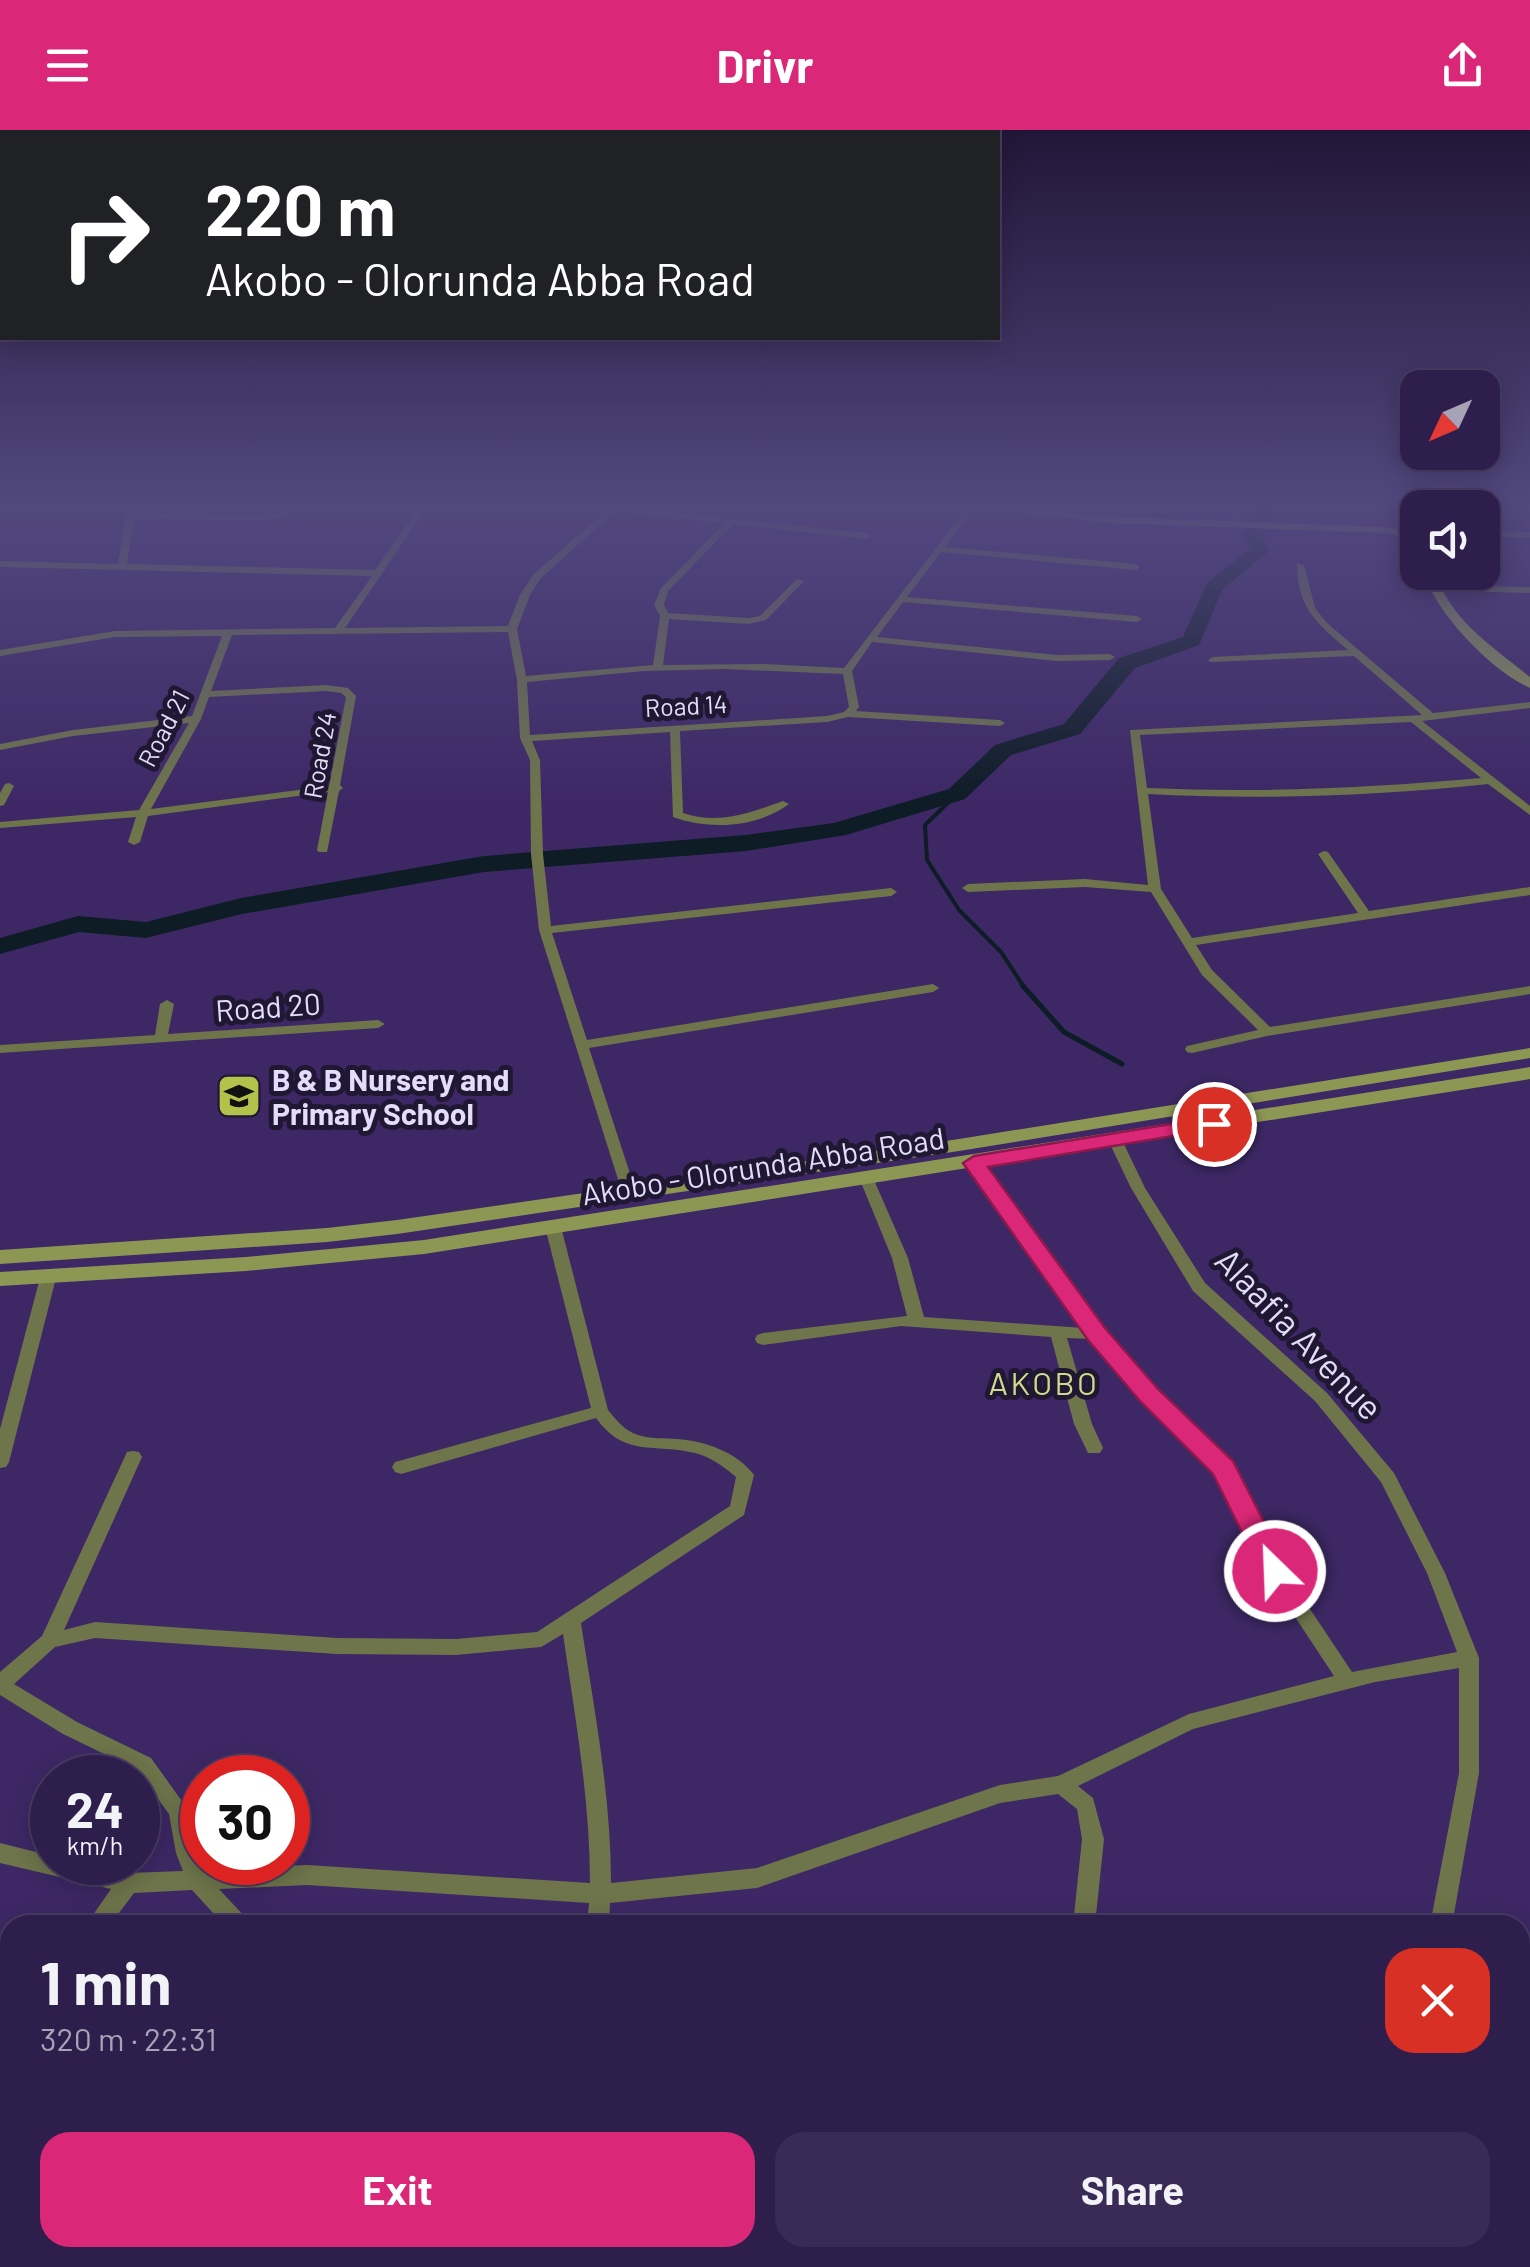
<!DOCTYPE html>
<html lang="en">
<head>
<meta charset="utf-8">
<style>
  :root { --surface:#2e1e4c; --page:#3a2b56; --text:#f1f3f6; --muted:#a7a2b5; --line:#493c64; --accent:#db2777 }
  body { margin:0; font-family:Barlow,sans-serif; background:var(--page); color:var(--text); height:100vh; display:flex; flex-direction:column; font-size:38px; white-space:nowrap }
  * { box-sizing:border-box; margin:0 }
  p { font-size:32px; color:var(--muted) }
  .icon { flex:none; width:55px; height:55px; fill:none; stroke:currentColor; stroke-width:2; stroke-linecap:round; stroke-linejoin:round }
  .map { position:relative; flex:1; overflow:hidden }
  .sheet { position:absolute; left:0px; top:1785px; width:1530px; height:352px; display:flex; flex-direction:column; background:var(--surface); border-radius:30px 30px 0 0; box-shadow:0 5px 25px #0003,0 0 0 2px var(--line) }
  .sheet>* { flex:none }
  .hud { position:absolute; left:0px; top:0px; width:1000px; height:210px; box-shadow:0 5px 25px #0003,0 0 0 2px var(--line); background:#202124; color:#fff; overflow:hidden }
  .needle { width:65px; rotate:226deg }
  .controls { position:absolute; left:1400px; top:240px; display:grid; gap:20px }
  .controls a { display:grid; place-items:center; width:100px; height:100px; border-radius:20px; background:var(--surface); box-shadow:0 5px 25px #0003,0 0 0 2px var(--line); font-size:50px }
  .speed { position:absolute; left:30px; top:1625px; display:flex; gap:20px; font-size:50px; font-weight:700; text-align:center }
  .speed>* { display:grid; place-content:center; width:130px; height:130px; border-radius:50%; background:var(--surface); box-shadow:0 5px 25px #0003,0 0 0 2px var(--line); line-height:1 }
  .speed small { font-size:25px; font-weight:400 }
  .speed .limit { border:15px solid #d22; background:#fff; color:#111 }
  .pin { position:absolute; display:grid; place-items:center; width:85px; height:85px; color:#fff; margin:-42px; border:5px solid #fff; border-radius:50%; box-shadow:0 2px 10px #0007 }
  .me { position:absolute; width:110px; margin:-55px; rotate:336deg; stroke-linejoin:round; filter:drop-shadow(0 0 8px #0008) }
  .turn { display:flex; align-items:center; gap:35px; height:210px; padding:0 40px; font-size:45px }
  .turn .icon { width:130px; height:130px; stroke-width:2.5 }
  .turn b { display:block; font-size:70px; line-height:85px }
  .round { display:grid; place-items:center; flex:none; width:105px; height:105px; border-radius:30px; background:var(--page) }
  .head { display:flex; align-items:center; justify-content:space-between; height:170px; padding:0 40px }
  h1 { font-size:60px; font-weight:700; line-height:75px }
  .action { display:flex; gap:20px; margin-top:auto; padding:20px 40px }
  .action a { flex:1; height:115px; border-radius:30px; background:var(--accent); color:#fff; font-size:40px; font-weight:700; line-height:115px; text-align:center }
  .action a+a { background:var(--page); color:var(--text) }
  header { display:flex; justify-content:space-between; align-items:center; height:130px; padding:0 40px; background:var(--accent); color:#fff; font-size:45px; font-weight:700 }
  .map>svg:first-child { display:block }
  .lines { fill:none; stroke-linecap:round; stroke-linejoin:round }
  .stream-far1 { stroke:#0d1c25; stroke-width:4 }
  .stream { stroke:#0d1c25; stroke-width:5 }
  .river { fill:#0d1c25; fill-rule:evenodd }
  .street { fill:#6e754b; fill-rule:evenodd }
  .secondary { fill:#8c9753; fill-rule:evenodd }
  .route { fill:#db2777; stroke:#8e194d; stroke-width:2.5 }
  .labels { text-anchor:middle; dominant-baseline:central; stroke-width:10; stroke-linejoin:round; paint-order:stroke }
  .far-street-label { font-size:25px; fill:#e3dcfa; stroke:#201833 }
  .street-label { font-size:30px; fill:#e3dcfa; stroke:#201833 }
  .poi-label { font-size:30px; font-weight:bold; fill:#e3dcfa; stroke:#201833; text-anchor:start }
  .neighbourhood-label { font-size:32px; letter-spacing:2.5px; fill:#cedb8e; stroke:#201833 }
  .near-street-label { font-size:35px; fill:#e3dcfa; stroke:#201833 }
</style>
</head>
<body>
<header><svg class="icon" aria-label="menu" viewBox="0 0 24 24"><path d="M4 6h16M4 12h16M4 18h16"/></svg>Drivr<svg class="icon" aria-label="share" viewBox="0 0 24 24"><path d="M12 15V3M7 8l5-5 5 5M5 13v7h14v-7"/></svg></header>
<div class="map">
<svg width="1530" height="2137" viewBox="0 0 1530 2137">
  <rect width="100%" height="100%" fill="#3d2865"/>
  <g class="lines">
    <!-- stream-far1 -->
    <path class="stream-far1" d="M 957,664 L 925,695 L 927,730 L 959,780 L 1001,822 L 1024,857"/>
    <!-- stream -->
    <path class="stream" d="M 1022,855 L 1064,902 L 1122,934"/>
    <!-- river -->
    <path class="river" d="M 1257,374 L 1275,374 L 1273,388 L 1261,406 L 1269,421 L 1222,460 L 1199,515 L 1135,538 L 1080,604 L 1011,625 L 965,669 L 846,705 L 746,721 L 484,742 L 242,784 L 146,808 L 79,802 L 0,824 L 0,808 L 78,786 L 146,792 L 241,768 L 484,726 L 746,705 L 834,693 L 949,659 L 995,615 L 1064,594 L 1119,528 L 1183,507 L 1207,453 L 1250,419 L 1243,406 L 1255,388 Z"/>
    <!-- street -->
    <g class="street">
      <path d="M 115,374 L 124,374 L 132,384 L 268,384 L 282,382 L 290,374 L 299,374 L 288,386 L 268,390 L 134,389 L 127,434 L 375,440 L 413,386 L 415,379 L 409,374 L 419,374 L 423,378 L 421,386 L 345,498 L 508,496 L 520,465 L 533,445 L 613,374 L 622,374 L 619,377 L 867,403 L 871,406 L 867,409 L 733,394 L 668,461 L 664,475 L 668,483 L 749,488 L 760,486 L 797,449 L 804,451 L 766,490 L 749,494 L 669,489 L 663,535 L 765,534 L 844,538 L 970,374 L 977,375 L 945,417 L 1136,434 L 1140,437 L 1136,440 L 941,422 L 907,467 L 1137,486 L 1142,489 L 1137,492 L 903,472 L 877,507 L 1057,525 L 1110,524 L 1115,527 L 1110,530 L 1057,531 L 872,512 L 852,541 L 859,577 L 856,581 L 1000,590 L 1005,593 L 1000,596 L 848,587 L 827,592 L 680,601 L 683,683 C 718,695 750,683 783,671 L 789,674 C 757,698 709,700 673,687 L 670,602 L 532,611 L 540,630 L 543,724 L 551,796 L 891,758 L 897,762 L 891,766 L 552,803 L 587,910 L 933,854 L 939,858 L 933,862 L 589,918 L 637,1065 L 630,1070 L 623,1065 L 539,800 L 531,724 L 530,630 L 520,608 L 517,550 L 508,502 L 232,505 L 211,561 L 326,555 L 348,558 L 356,566 L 340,655 L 343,658 L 339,661 L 327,722 L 319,722 L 317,720 L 328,662 L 148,686 L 140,712 L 134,715 L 128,712 L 136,687 L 0,698 L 0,692 L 139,680 L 189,593 L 73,606 L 0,620 L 0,614 L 73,600 L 192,586 L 222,506 L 115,507 L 0,526 L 0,520 L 115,501 L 335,498 L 372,446 L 0,437 L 0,431 L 118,434 L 126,386 ZM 614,382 L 725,393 L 661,458 L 654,475 L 660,486 L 653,535 L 526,546 L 517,499 L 530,465 L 540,449 ZM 725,539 L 843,544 L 849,577 L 844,582 L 827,586 L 530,605 L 527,552 L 644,541 ZM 326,561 L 341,563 L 346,567 L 329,656 L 151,679 L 201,589 L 209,567 Z"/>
      <path d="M 1235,374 L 1243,374 L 1240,393 L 1236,396 L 1232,393 Z"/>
      <path d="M 1482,401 L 1530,402 L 1530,408 L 1482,407 Z"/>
      <path d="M 1297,433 L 1304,435 L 1315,478 L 1327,493 L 1433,583 L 1530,572 L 1530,578 L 1422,591 L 1530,676 L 1530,685 L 1488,654 C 1375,666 1261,670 1148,664 L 1161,759 L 1192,808 L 1358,783 L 1318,724 L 1324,721 L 1328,722 L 1369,781 L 1530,757 L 1530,765 L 1196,815 L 1212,840 L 1270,897 L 1530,856 L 1530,864 L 1267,906 L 1192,923 L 1187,922 L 1185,919 L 1187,916 L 1258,900 L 1202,845 L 1151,762 L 1085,757 L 968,762 L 962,758 L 968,754 L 1085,749 L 1148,755 L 1130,600 L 1422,585 L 1354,526 L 1210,532 L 1208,530 L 1213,527 L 1348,520 C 1316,493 1297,477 1297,433 ZM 1411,592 L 1481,648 C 1369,658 1259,663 1147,658 L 1140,605 Z"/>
      <path d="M 1432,455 L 1530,457 L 1530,463 L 1429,460 L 1429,456 Z"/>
      <path d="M 9,653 L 14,656 L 4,675 L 0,676 L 0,663 L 5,654 Z"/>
      <path d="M 167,870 L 174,874 L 168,904 L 378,890 L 385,894 L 378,898 L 0,923 L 0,915 L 155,905 L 160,874 Z"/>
      <path d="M 1115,1006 L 1122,1010 L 1145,1058 L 1205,1153 L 1327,1263 L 1394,1343 L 1445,1443 L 1479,1528 L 1479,1643 L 1452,1795 L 1430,1795 L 1459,1643 L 1459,1538 L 1375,1552 L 1193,1599 L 1078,1656 L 1093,1668 L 1104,1709 L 1095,1795 L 1073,1795 L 1082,1709 L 1077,1679 L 1058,1664 L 1000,1673 L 757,1758 L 610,1773 L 609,1795 L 587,1795 L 589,1773 L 307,1755 L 219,1759 L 246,1788 L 249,1795 L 224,1795 L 192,1760 L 134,1763 L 110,1795 L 86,1795 L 111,1759 L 0,1733 L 0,1713 L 52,1726 L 52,1732 L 82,1732 L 128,1743 L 183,1741 L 176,1723 L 169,1684 L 137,1640 L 63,1604 L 0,1565 L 0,1542 L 42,1506 L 127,1322 L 133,1321 L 139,1322 L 142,1327 L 64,1500 L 95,1492 L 337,1508 L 456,1509 L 537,1502 L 730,1376 L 736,1347 C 724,1337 711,1327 695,1323 C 654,1313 625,1328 596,1288 L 401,1344 L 395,1342 L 392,1337 L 395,1332 L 591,1278 L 545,1097 L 553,1092 L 561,1097 L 608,1280 C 616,1290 625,1301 638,1305 C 650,1309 665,1308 677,1309 C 705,1311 737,1322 754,1345 L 744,1385 L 581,1493 C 594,1579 611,1665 611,1753 L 757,1738 L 1000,1655 L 1058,1646 L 1189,1584 L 1334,1546 L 1268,1446 L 1217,1341 L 1143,1269 L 1092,1209 L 1067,1208 L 1092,1294 L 1103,1318 L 1100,1323 L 1088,1323 L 1074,1294 L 1051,1207 L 901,1196 L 763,1215 L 757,1213 L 755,1209 L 757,1205 L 763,1203 L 907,1186 L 892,1128 L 860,1050 L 867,1045 L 874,1050 L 908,1128 L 924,1187 L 1084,1198 L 967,1033 L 974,1028 L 979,1030 L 1103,1200 L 1155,1261 L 1230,1332 L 1282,1437 L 1352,1542 L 1457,1522 L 1427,1443 L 1381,1352 L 1315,1271 L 1193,1161 L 1131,1058 L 1108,1010 ZM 563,1504 C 575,1587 590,1669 590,1753 L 307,1735 L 204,1740 L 198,1723 L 189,1681 L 151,1628 L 77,1592 L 14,1554 L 55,1517 L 95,1508 L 337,1524 L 456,1525 L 541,1517 Z"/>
      <path d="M 48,1143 L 56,1148 L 9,1332 L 6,1337 L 0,1338 L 0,1299 L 40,1148 Z"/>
      <path d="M 0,1904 L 10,1906 L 10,1928 L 0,1926 Z"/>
      <path d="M 321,2128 L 378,2128 L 383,2137 L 325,2137 Z"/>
      <path d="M 586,2128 L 613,2128 L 609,2137 L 582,2137 Z"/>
      <path d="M 963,2128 L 990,2128 L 986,2137 L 959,2137 Z"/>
      <path d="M 1349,2128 L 1375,2128 L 1372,2137 L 1346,2137 Z"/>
    </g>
    <!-- secondary -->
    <g class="secondary">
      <path d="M 961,374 L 996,374 L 1114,387 L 1385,397 L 1418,402 L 1418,409 L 1385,403 L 1114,393 L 966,377 Z"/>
      <path d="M 1423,442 L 1435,442 C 1451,491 1492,516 1530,547 L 1530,558 C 1490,540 1437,484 1423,442 Z"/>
      <path d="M 1530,918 L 1530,928 L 959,1021 L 397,1104 L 327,1112 L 0,1134 L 0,1120 L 327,1098 L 397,1090 L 959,1009 Z"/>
      <path d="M 1530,937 L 1530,949 L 424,1124 L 246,1141 L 0,1156 L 0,1142 L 246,1127 L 424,1110 Z"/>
    </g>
  </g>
  <!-- sky -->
  <linearGradient id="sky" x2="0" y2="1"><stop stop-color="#221638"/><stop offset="0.56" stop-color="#51487e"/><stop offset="1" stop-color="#51487e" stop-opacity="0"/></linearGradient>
  <rect width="1530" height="673" fill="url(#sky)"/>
  <!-- route -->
  <path class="route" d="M 1214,987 L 1225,994 L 1221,998 L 988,1037 L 1105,1198 L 1158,1259 L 1233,1331 L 1289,1441 L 1285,1449 L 1275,1452 L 1265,1449 L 1213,1344 L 1140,1271 L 1088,1210 L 963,1033 L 974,1026 Z"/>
  <!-- icons -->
  <defs>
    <symbol id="school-square" viewBox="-11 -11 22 22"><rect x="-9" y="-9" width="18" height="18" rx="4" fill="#b3c24b" stroke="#201833"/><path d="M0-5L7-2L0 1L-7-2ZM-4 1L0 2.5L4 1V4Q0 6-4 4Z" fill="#111"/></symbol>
  </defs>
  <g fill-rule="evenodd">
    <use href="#school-square" x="214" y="941" width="50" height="50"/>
  </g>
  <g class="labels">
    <!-- far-street labels -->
    <g class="far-street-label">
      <text transform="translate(686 575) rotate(-3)">Road 14</text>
      <text transform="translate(163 598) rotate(-63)">Road 21</text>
      <text transform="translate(319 625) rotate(-80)">Road 24</text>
    </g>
    <!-- street labels -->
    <g class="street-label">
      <text transform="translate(268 876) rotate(-4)">Road 20</text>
      <text transform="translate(763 1035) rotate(-9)">Akobo - Olorunda Abba Road</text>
    </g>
    <!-- poi labels -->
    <g class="poi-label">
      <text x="272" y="949">B &amp; B Nursery and<tspan x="272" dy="34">Primary School</tspan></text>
    </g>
    <!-- neighbourhood labels -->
    <g class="neighbourhood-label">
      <text x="1044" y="1252">AKOBO</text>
    </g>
    <!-- near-street labels -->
    <g class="near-street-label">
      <text transform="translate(1300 1203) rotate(46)">Alaafia Avenue</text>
    </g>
  </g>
</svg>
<div class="controls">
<a><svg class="needle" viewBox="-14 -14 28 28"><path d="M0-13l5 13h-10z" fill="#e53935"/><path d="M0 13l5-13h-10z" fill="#a7a2b5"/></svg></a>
<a><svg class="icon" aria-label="sound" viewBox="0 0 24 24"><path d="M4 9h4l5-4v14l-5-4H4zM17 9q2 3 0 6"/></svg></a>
</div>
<div class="speed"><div>24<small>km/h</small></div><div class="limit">30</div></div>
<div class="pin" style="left:1214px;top:994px;background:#d93025"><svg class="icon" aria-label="arrive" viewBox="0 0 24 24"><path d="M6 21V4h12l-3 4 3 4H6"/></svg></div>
<svg class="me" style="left:1275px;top:1441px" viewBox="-20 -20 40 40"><circle r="17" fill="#db2777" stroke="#fff" stroke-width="3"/><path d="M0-11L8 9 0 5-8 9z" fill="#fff"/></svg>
<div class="hud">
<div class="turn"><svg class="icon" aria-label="right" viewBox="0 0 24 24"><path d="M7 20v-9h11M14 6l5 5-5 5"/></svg><div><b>220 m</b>Akobo - Olorunda Abba Road</div></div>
</div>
<section class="sheet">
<div class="head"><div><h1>1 min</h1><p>320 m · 22:31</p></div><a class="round" style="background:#d93025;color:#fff"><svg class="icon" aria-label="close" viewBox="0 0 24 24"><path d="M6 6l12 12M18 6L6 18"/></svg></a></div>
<div class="action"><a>Exit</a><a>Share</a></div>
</section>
</div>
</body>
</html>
